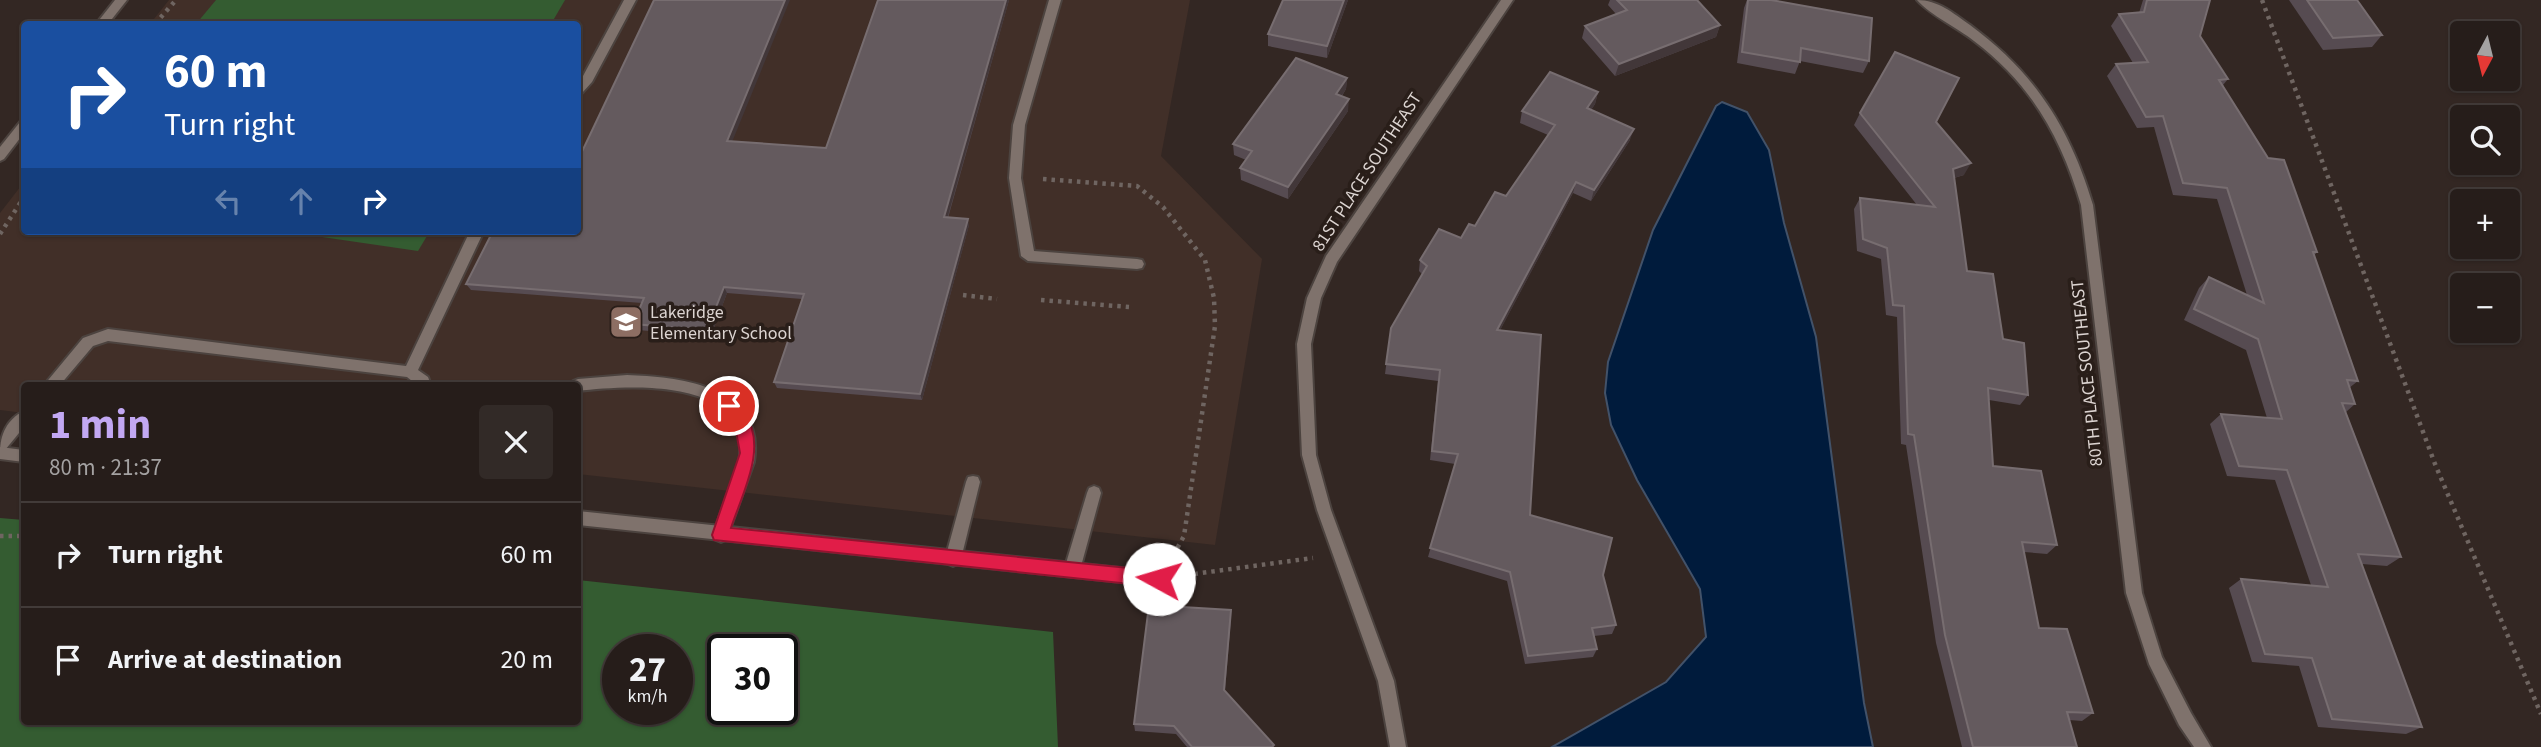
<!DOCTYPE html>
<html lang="en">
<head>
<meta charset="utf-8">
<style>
  :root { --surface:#261d1a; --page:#322a27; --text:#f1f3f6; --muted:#a4a2a2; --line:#423b39; --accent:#c2a8f3 }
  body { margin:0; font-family:"Source Sans 3",sans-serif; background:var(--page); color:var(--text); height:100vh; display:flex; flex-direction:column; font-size:26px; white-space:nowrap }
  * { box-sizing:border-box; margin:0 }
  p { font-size:23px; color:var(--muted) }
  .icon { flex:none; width:38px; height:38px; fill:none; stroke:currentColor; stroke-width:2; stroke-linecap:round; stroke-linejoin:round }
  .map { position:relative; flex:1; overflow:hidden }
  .details { position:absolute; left:21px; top:382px; width:560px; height:343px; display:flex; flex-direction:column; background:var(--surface); border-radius:7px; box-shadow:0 2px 5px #0004,0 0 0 2px var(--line) }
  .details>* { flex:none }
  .guide { position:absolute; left:21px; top:21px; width:560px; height:214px; border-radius:7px; box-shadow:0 2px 5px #0004,0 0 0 2px var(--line); background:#1a4fa0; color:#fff; overflow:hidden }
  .needle { width:46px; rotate:187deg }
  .controls { position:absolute; left:2450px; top:21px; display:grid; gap:14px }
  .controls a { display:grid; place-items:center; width:70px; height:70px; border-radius:7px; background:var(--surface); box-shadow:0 2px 5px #0004,0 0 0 2px var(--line); font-size:35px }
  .speed { position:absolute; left:602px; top:634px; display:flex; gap:14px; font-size:35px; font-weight:700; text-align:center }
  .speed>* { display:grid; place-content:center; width:91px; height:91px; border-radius:50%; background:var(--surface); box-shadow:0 2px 5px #0004,0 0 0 2px var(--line); line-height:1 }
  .speed small { font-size:18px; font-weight:400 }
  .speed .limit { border:4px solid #111; border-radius:10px; background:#fff; color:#111 }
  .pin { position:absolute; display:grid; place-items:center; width:60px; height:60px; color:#fff; margin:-30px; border:4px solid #fff; border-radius:50%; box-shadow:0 2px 7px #0007 }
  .me { position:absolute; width:77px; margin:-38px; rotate:276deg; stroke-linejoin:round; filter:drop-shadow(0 0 5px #0008) }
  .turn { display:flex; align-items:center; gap:24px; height:147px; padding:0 28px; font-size:32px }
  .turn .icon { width:91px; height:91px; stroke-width:2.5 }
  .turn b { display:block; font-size:49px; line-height:60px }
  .lanes { display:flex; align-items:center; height:66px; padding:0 28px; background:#0003; justify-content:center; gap:35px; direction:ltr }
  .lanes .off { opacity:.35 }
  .round { display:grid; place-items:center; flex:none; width:74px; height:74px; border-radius:7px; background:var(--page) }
  .overview { display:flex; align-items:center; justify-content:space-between; height:119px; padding:0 28px }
  h1 { font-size:42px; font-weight:700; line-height:52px; color:var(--accent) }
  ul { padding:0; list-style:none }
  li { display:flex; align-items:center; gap:21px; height:105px; padding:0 28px; border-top:2px solid var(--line) }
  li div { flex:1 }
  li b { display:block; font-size:26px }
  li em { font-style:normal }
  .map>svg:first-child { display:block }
  .built { fill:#412f28 }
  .green { fill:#345c31; fill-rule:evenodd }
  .water { fill:#001b3c; stroke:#425269; stroke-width:2 }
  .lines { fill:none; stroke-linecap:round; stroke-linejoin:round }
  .lane-casing { stroke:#4c433f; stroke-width:4 }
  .street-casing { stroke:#4c433f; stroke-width:4 }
  .path { stroke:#6f6561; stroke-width:4.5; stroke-dasharray:3.5 5; stroke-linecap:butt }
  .lane { fill:#7f726c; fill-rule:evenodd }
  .street { fill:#7f726c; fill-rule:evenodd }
  .wall { fill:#564b51 }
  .shaded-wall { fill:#423739 }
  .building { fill:#645a5e; stroke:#776d70; stroke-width:2 }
  .route { fill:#e11d48; stroke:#92132f; stroke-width:2 }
  .labels { text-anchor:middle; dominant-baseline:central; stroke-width:7; stroke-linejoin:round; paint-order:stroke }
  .street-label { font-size:18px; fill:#dcd4d1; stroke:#291e19 }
  .poi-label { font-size:18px; fill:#dcd4d1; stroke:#291e19; text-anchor:start }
</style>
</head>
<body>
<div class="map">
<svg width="2541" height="747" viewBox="0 0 2541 747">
  <rect width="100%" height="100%" fill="#332723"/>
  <!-- built -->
  <path class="built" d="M 169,0 L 1190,0 L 1161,156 L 1262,259 L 1215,545 L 578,474 L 578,385 L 24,385 L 24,413 L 0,410 L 0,213 L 24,182 L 24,231 L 578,231 L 578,24 L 150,24 Z"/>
  <!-- green -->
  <g class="green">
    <path d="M 216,0 L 565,0 L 551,24 L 196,24 Z"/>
    <path d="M 281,231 L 430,231 L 418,251 Z"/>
    <path d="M 0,518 L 24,520 L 24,721 L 578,721 L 578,580 L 1053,632 L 1058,747 L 0,747 ZM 618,649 L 677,649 L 677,709 L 618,709 ZM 723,649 L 782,649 L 782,709 L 723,709 Z"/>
  </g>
  <!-- water -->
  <path class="water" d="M 1722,102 L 1747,112 L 1769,150 L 1784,223 L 1816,337 L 1864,703 L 1873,747 L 1552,747 L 1666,682 L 1706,637 L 1700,589 L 1637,480 L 1611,425 L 1605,393 L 1608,362 L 1653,230 L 1716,106 Z"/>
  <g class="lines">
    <defs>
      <g id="lane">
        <path d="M 624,0 L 636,0 L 592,82 L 582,93 L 578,94 L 578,83 L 583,76 Z"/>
        <path d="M 1049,0 L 1061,0 L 1025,125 L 1021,178 L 1034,251 L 1137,259 L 1142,260 L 1144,264 L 1142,268 L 1137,269 L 1028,261 L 1021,256 L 1009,178 L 1013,125 Z"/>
        <path d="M 470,231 L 484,231 L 418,370 L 428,377 L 431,385 L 417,385 L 407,377 L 108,341 L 93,346 L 60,385 L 44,385 L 83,338 L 108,329 L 406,366 Z"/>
        <path d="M 627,375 C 681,377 766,386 754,462 L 726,540 L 721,542 L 716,540 L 713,535 L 739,462 C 754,377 631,385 578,391 L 578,385 L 571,385 L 573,381 L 578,379 Z"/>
        <path d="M 24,411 L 24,427 L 5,450 L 0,452 C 0,435 7,419 24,411 Z"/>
        <path d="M 973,476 L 978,477 L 980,482 L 961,559 L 958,564 L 953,566 L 948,564 L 945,559 L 966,482 L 968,477 Z"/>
        <path d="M 1094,486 L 1099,488 L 1101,493 L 1080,570 L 1077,575 L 1072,577 L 1067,575 L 1064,570 L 1087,493 L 1089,488 Z"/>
      </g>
      <g id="street">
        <path d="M 115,0 L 127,0 L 108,24 L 96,24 Z"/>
        <path d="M 1501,0 L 1513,0 L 1337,262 L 1321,298 L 1311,344 L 1316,455 L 1331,510 L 1394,681 L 1406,747 L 1390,747 L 1378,681 L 1317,510 L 1302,455 L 1297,344 L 1307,298 L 1326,256 Z"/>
        <path d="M 1917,0 C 1938,0 1953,13 1970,25 C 2035,73 2070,128 2093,205 L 2142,593 L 2162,657 L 2191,713 L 2211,747 L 2194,747 L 2179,725 L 2149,664 L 2126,593 L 2081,205 C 2061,137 2031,84 1974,41 C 1958,28 1930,15 1917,0 Z"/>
        <path d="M 24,120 L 24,133 L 4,159 L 0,161 L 0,147 L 20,122 Z"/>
        <path d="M 0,447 L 24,450 L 24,462 L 0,459 Z"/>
        <path d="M 578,511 L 1159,572 L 1164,574 L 1167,579 L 1164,584 L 1159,586 L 578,525 Z"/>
      </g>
    </defs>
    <!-- lane casing -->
    <use href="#lane" class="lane-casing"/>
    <!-- street casing -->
    <use href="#street" class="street-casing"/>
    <!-- path -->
    <g class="path">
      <path d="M 2262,0 L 2435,464 L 2541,714"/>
      <path d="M 155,24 L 176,0"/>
      <path d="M 1043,179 L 1137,186 L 1163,207 L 1205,260 L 1214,298 L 1215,326 L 1184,536 L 1174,554"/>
      <path d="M 0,234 L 24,197"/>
      <path d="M 963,295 L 997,299"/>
      <path d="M 1041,300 L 1129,307"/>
      <path d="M 0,536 L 24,536"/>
      <path d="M 1186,575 L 1313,558"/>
    </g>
    <!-- lane -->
    <use href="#lane" class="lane"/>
    <!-- street -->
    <use href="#street" class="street"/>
  </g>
  <!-- wall -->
  <g class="wall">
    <path d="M 878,0 L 1009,0 L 948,218 L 969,225 L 922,400 L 777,388 L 774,382 L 802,299 L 727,293 L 711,336 L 637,330 L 633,324 L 642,303 L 471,290 L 466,284 L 578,231 L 732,141 L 826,148 Z"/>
    <path d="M 1283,0 L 1348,0 L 1327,58 L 1268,46 L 1268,34 Z"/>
    <path d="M 1610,0 L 1697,0 L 1720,25 L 1716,37 L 1615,76 L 1582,38 L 1585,26 L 1616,14 L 1608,5 Z"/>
    <path d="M 1747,0 L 1771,0 L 1869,61 L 1863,73 L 1800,61 L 1795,74 L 1737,63 L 1744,8 Z"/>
    <path d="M 2143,0 L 2210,0 L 2200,36 L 2228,79 L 2223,85 L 2317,252 L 2314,256 L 2358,381 L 2349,388 L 2355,404 L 2346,412 L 2401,557 L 2387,566 L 2362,564 L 2422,727 L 2406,734 L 2318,727 L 2299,666 L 2252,662 L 2229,588 L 2241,579 L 2311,585 L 2275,480 L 2227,476 L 2210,424 L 2221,414 L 2267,418 L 2246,350 L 2184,320 L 2199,288 L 2209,277 L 2247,295 L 2217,199 L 2173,195 L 2154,127 L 2137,128 L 2107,76 L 2116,64 L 2133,63 L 2111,26 L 2119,14 L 2139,13 Z"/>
    <path d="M 2289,0 L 2357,0 L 2382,35 L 2372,47 L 2323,50 Z"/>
    <path d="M 1347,78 L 1346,89 L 1342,96 L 1348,111 L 1288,199 L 1241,180 L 1240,168 L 1246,160 L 1234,155 L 1233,144 Z"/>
    <path d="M 1598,92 L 1595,104 L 1591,110 L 1630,140 L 1591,201 L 1573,193 L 1500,330 L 1530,515 L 1603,575 L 1616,625 L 1612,634 L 1594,636 L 1597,649 L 1593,657 L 1525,664 L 1507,581 L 1428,557 L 1455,464 L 1430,460 L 1438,381 L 1385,374 L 1391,328 L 1422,274 L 1419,271 L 1420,260 L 1461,238 L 1506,196 L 1548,135 L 1520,123 L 1522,111 Z"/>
    <path d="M 1860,113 L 1936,122 L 1964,175 L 1954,178 L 1967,271 L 2003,339 L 2028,395 L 2020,405 L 1989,400 L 1993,466 L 2057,545 L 2047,554 L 2024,552 L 2039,628 L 2093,713 L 2082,721 L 2069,720 L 2077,747 L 1962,747 L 1936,643 L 1906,445 L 1901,444 L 1897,317 L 1886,315 L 1881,259 L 1857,251 L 1854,209 L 1860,198 L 1917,205 L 1854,125 Z"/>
    <path d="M 1231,610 L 1231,618 L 1225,691 L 1274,747 L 1187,747 L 1176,734 L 1135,731 L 1134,724 Z"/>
  </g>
  <!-- shaded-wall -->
  <g class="shaded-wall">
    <path d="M 785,0 L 790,0 L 730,147 L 727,141 Z"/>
    <path d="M 1006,0 L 1009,0 L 946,223 L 944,217 Z"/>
    <path d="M 1344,0 L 1348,0 L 1327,58 L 1327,46 Z"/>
    <path d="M 1720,25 L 1716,37 L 1615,76 L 1619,64 Z"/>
    <path d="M 1347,78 L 1346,89 L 1335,106 L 1336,94 Z"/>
    <path d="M 1598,92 L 1595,104 L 1584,120 L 1587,108 Z"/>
    <path d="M 1349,99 L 1348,111 L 1288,199 L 1288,187 Z"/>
    <path d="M 1634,129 L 1630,140 L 1591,201 L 1594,190 Z"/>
    <path d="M 1971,163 L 1964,175 L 1946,180 L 1953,169 Z"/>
    <path d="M 1576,182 L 1573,193 L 1495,340 L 1497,330 Z"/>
    <path d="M 968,219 L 969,225 L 922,400 L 920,394 Z"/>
    <path d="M 724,287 L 727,293 L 711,336 L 707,330 Z"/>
    <path d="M 1231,610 L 1231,618 L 1224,697 L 1224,690 Z"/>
  </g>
  <!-- building -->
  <g class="building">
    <path d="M 654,0 L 785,0 L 727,141 L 826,148 L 878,0 L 1006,0 L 944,217 L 968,219 L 920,394 L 774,382 L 804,294 L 724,287 L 707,330 L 633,324 L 644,298 L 466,284 L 493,231 L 578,231 L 578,160 Z"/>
    <path d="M 1283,0 L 1344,0 L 1327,46 L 1268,34 Z"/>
    <path d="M 1617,0 L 1697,0 L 1720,25 L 1619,64 L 1585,26 L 1627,10 Z"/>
    <path d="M 1748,0 L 1771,0 L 1872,18 L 1869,61 L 1801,48 L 1800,62 L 1742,52 Z"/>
    <path d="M 2147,0 L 2210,0 L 2200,36 L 2228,79 L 2219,80 L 2268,158 L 2284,160 L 2317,252 L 2313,252 L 2358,381 L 2347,380 L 2355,404 L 2342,403 L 2401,557 L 2358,554 L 2422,727 L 2332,719 L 2312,658 L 2265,654 L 2241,579 L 2328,587 L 2287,470 L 2239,466 L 2221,414 L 2282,419 L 2258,339 L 2194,309 L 2209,277 L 2264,303 L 2227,188 L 2183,183 L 2163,116 L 2146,117 L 2116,64 L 2148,62 L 2119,14 L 2144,12 Z"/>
    <path d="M 2307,0 L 2357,0 L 2382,35 L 2333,38 Z"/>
    <path d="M 1895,52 L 1959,78 L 1936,122 L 1971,163 L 1953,169 L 1967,271 L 1993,274 L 2003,339 L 2024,343 L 2028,395 L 1988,388 L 1993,466 L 2041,471 L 2057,545 L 2022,542 L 2039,628 L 2067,629 L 2093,713 L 2067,712 L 2077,747 L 1973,747 L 1945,635 L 1914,435 L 1908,434 L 1904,306 L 1893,305 L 1887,248 L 1863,239 L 1860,198 L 1935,207 L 1860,113 Z"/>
    <path d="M 1296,58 L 1347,78 L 1336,94 L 1349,99 L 1288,187 L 1240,168 L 1252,151 L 1233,144 Z"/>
    <path d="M 1550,72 L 1598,92 L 1587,108 L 1634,129 L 1594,190 L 1576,182 L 1497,330 L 1541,335 L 1530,515 L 1612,538 L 1603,575 L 1616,625 L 1592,628 L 1597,649 L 1528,656 L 1510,572 L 1430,548 L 1458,454 L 1432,451 L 1440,370 L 1386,364 L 1391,328 L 1427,266 L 1420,260 L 1439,229 L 1461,238 L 1469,224 L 1475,226 L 1495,192 L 1506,196 L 1555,125 L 1522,111 Z"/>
    <path d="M 1149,605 L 1231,610 L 1224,690 L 1274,745 L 1272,747 L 1192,747 L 1174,726 L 1134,724 Z"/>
  </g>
  <!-- route -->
  <path class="route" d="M 729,399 C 736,401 739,407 744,413 C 769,446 742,494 731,528 L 1159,571 L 1167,579 L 1159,587 L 714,540 L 712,535 L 740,453 L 735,426 L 721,406 Z"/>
  <!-- icons -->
  <defs>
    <symbol id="school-square" viewBox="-11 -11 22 22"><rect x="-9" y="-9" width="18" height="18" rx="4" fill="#8d6e63" stroke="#291e19"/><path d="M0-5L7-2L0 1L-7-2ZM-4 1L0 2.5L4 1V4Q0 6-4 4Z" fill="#fff"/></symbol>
  </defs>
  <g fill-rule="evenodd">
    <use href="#school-square" x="607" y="303" width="38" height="38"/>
  </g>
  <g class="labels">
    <!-- street labels -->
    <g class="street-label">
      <text transform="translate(1367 172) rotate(-57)">81ST PLACE SOUTHEAST</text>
      <text transform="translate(2087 373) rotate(-96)">80TH PLACE SOUTHEAST</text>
    </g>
    <!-- poi labels -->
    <g class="poi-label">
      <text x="650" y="312">Lakeridge<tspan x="650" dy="21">Elementary School</tspan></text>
    </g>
  </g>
</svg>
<div class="controls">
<a><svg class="needle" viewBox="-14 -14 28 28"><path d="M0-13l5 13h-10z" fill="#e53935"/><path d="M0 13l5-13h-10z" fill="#a4a2a2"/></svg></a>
<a><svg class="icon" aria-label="search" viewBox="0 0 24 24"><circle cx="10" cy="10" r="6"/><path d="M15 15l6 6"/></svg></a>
<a>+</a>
<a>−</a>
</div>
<div class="speed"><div>27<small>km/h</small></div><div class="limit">30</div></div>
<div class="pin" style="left:729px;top:406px;background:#d93025"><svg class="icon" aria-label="arrive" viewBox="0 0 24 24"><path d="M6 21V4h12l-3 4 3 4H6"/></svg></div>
<svg class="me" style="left:1159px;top:579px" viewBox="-20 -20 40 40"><circle r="19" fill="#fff"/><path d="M0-13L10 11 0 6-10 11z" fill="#e11d48"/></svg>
<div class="guide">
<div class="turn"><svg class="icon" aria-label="right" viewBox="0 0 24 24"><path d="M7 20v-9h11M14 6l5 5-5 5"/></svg><div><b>60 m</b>Turn right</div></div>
<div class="lanes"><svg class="icon off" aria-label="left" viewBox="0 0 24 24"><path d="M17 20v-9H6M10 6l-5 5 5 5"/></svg><svg class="icon off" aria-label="ahead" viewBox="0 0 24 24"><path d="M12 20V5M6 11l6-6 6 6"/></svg><svg class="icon" aria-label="right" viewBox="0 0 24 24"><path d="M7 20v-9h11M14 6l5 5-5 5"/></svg></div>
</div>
<section class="details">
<div class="overview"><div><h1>1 min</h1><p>80 m · 21:37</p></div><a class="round"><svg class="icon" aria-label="close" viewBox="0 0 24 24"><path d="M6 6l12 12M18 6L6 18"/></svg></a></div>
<ul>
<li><svg class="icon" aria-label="right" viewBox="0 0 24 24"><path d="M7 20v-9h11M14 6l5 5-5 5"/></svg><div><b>Turn right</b></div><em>60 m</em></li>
<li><svg class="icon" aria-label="arrive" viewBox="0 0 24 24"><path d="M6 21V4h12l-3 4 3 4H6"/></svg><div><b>Arrive at destination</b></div><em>20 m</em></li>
</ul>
</section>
</div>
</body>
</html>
